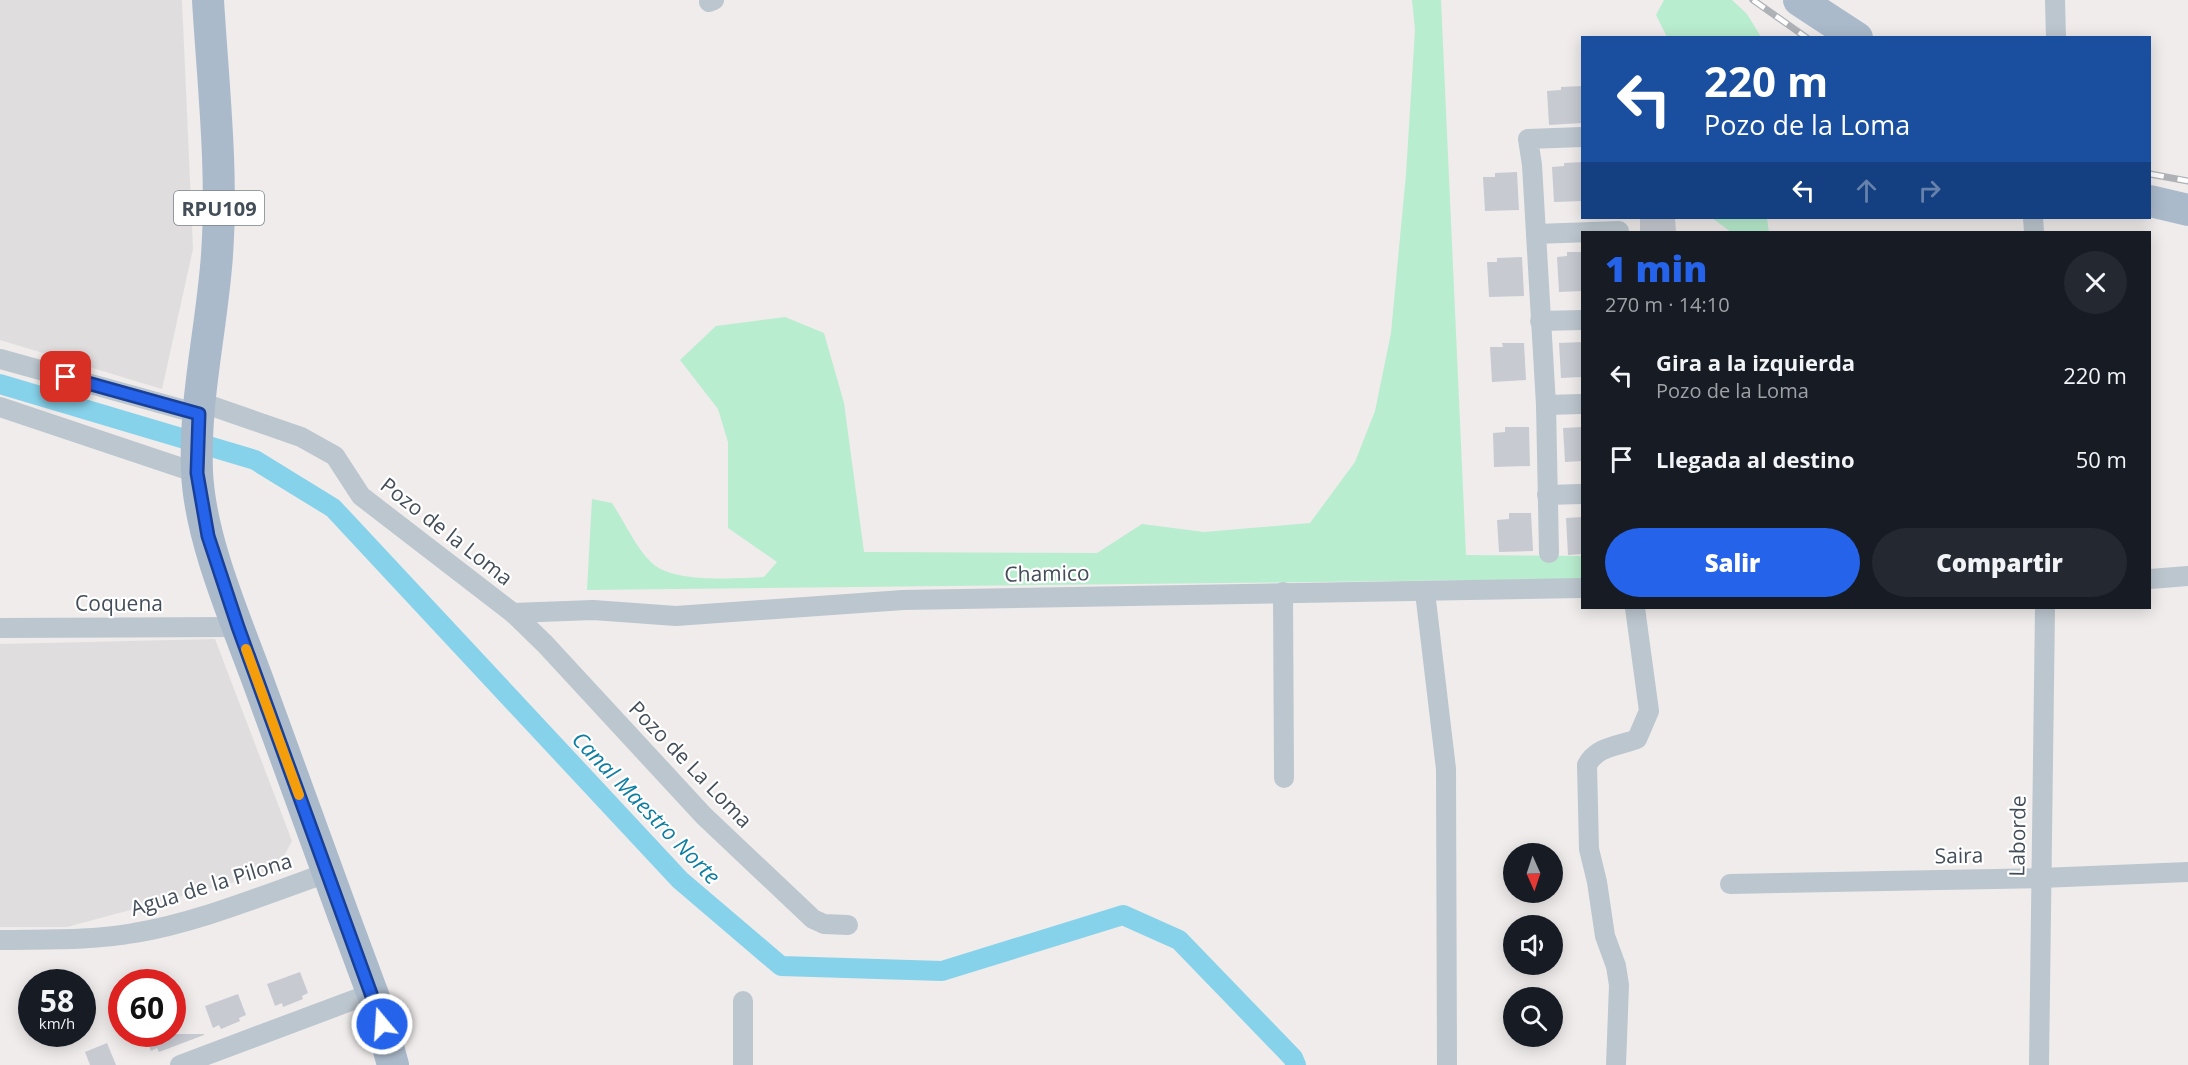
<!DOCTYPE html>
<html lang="es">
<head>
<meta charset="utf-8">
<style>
  :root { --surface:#171b24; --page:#242831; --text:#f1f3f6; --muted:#9ea1a6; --accent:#2563eb }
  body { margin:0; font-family:"Open Sans",sans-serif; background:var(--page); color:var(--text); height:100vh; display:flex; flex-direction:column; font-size:22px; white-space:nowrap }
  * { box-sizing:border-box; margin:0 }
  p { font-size:20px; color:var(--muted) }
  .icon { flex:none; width:33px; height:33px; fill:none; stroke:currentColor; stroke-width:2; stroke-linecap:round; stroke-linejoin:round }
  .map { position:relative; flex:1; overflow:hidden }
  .side { position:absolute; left:1581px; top:231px; width:570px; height:378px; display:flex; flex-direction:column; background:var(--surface); border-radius:0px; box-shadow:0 3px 15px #0003 }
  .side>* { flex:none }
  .banner { position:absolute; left:1581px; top:36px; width:570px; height:183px; border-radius:0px; box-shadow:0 3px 15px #0003; background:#1a4fa0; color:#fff; overflow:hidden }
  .needle { width:39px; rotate:177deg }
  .tools { position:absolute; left:1503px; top:843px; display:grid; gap:12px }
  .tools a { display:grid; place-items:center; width:60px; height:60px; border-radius:50%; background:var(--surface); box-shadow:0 3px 15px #0003; font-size:30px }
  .speed { position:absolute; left:18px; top:969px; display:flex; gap:12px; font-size:30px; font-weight:700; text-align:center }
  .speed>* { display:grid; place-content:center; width:78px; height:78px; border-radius:50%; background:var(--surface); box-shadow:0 3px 15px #0003; line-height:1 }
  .speed small { font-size:15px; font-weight:400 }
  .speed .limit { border:9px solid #d22; background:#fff; color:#111 }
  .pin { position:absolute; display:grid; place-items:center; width:51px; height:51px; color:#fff; margin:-26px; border-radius:12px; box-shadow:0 3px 9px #0006 }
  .me { position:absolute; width:66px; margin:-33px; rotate:342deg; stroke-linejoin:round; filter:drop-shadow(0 0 4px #0008) }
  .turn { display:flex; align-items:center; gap:21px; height:126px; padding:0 24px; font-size:27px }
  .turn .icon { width:78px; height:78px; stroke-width:2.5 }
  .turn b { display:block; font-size:42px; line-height:51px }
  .lanes { display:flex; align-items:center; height:57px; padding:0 24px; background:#0003; justify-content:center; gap:30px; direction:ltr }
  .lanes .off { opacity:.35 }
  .round { display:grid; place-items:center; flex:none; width:63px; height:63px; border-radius:32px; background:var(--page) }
  .overview { display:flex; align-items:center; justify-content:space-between; height:102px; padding:0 24px }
  h1 { font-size:36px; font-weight:800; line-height:45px; color:var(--accent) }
  .primary-button { display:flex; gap:12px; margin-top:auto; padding:12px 24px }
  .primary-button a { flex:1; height:69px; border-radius:36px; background:var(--accent); color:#fff; font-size:24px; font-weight:800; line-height:69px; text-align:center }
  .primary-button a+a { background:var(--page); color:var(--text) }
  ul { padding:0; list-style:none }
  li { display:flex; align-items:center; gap:18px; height:84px; padding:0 24px }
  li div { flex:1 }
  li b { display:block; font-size:22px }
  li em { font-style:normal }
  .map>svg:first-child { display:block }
  .education { fill:#e0ddde }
  .green { fill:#b9edcf }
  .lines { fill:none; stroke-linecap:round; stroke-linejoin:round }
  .canal { stroke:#86d2ea; stroke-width:20 }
  .building { fill:#c8cad2 }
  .minor { stroke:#bcc6ce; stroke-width:20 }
  .primary { stroke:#abbacb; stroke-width:32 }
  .rail-casing { stroke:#aeb1b6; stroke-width:7 }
  .rail { stroke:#fff; stroke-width:4.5; stroke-dasharray:14; stroke-linecap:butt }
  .route-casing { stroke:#184099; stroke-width:15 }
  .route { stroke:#2563eb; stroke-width:10 }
  .slow { stroke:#f59e0b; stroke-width:10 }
  .labels { text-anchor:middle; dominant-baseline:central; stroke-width:4.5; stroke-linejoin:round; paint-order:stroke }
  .shield { fill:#fff; stroke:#7c838b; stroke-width:1.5 }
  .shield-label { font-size:20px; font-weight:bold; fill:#444e59 }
  .street-label { font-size:21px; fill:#444e59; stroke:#fff }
  .water-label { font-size:22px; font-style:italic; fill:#0d7ea3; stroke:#fff }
</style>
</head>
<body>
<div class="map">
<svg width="2188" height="1065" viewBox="0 0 2188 1065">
  <rect width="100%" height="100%" fill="#efeceb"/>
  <!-- education -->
  <g class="education">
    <path d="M 0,0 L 182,0 L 193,249 L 162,389 L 0,340 Z"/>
    <path d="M 215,639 L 292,841 L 276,871 L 67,927 L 0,927 L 0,644 Z"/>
  </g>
  <!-- green -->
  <g class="green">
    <path d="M 1412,0 L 1441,0 L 1466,555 L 1582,556 L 1582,579 L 587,590 L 592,499 L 612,503 C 624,521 636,548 651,562 C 671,584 737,578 764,577 L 777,562 L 728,528 L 728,442 L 718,409 L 680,360 L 716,326 L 785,317 L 824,333 L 844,403 L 864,552 L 1097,553 L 1142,524 L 1204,532 L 1310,523 L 1355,462 L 1375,411 L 1391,333 L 1406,174 L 1415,30 Z"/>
    <path d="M 1664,0 L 1732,0 L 1747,14 L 1761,37 L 1667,37 L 1656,15 Z"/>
    <path d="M 1712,218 L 1767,218 L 1769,232 L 1731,232 Z"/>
  </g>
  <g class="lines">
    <!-- canal -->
    <path class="canal" d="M 0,384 L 255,460 L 333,508 L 680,880 L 781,966 L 942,971 L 1123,915 L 1179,940 L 1293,1058 L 1296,1065"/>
  </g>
  <!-- building -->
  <g class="building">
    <path d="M 1582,86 L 1582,123 L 1549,125 L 1547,91 L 1561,90 L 1561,87 Z"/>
    <path d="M 1582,162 L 1582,201 L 1554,202 L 1552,167 L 1564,166 L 1564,163 Z"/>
    <path d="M 1517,172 L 1519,210 L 1485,211 L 1483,177 L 1495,177 L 1495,173 Z"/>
    <path d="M 1640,218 L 1675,218 L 1676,232 L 1640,232 Z"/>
    <path d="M 1567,252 L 1582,252 L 1582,291 L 1559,292 L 1557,257 L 1567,256 Z"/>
    <path d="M 1522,257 L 1524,296 L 1489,297 L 1487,262 L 1497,262 L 1497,258 Z"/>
    <path d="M 1582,342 L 1582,377 L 1561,378 L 1559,343 Z"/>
    <path d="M 1502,343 L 1524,343 L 1526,380 L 1492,382 L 1490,347 L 1503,347 Z"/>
    <path d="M 1505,427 L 1529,427 L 1530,466 L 1494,467 L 1493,433 L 1505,432 Z"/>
    <path d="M 1582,427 L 1582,461 L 1565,462 L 1563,428 Z"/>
    <path d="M 1509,513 L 1531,513 L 1533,551 L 1499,552 L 1497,520 L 1509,519 Z"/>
    <path d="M 1582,517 L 1582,554 L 1568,555 L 1566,518 Z"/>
    <path d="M 300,972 L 308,993 L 302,996 L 303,999 L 283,1007 L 282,1003 L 275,1006 L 267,984 Z"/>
    <path d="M 238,994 L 246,1015 L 239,1018 L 240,1021 L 221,1029 L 219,1025 L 213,1028 L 205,1006 Z"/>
    <path d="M 144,1034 L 204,1034 L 204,1035 L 159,1052 L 157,1048 L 151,1051 Z"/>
    <path d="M 107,1043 L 116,1065 L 90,1065 L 85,1052 Z"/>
  </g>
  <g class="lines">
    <!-- minor -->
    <g class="minor">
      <path d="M 2055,0 L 2056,38"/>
      <path d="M 709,2 L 714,0"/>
      <path d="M 2033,218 L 2034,232"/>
      <path d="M 1536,234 L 1619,231"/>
      <path d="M 1540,321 L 1582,320"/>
      <path d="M 0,359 L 199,414"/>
      <path d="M 200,402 L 301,437 L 335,456 L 361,496 L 513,613 L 545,644 L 704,816 L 813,919 L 824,924 L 848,925"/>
      <path d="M 1546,405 L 1582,404"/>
      <path d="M 0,407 L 197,473"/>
      <path d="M 1547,495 L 1582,494"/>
      <path d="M 1549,553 L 1546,405 L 1532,165 L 1528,139 L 1582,137"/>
      <path d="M 2150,579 L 2188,576"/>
      <path d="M 1283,592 L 1284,778"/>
      <path d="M 1425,592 L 1446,769 L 1447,1065"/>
      <path d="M 513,613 L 593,610 L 676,616 L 903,600 L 1582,588"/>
      <path d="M 0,628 L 238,627"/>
      <path d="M 1730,884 L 2041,878 L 2188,872"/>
      <path d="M 0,940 C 44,939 90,941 134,933 C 197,923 266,894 327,873"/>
      <path d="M 180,1065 L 372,993"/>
      <path d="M 743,1065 L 743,1001"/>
      <path d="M 1616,1065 L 1619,985 L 1616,966 L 1605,936 L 1597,882 L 1589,849 L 1587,765 C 1597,746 1619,746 1637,739 L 1649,711 L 1635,608"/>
      <path d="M 2039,1065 L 2045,608"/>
    </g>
    <!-- primary -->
    <g class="primary">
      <path d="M 208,0 C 213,84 223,170 217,255 C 212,327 194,399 197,472 C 200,539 235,618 258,681 C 297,789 336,896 376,1003 L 393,1065"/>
      <path d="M 1799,0 L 1857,38"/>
      <path d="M 2150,201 L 2188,210"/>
    </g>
    <defs>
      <g id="rail">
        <path d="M 1753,0 L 1807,38"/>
        <path d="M 2150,174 L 2188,181"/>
      </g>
    </defs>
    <!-- rail casing -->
    <use href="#rail" class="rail-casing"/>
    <!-- rail -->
    <use href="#rail" class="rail"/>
  </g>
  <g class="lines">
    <defs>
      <path id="route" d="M 66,377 L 199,414 L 197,473 L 208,536 L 238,627 L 382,1024"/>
    </defs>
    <!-- route casing -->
    <use href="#route" class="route-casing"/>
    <!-- route -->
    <use href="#route" class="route"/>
    <!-- slow -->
    <path class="slow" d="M 246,649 L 299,795"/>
  </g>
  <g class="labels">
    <!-- shield labels -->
    <rect class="shield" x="174" y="191" width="90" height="34" rx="4.5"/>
    <g class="shield-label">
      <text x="219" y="208">RPU109</text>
    </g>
    <!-- street labels -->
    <g class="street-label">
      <text transform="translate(447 531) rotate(38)">Pozo de la Loma</text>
      <text transform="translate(1047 573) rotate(-1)">Chamico</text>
      <text x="119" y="603">Coquena</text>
      <text transform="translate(691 764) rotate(46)">Pozo de La Loma</text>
      <text transform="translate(2017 836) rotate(-89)">Laborde</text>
      <text transform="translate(1959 855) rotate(-1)">Saira</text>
      <text transform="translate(211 884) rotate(-17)">Agua de la Pilona</text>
    </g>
    <!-- water labels -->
    <g class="water-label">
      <text transform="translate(647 807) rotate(46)">Canal Maestro Norte</text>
    </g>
  </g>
</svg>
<div class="tools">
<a><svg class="needle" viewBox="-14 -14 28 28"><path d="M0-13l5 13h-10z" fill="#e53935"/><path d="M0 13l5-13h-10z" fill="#9ea1a6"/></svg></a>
<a><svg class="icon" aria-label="sound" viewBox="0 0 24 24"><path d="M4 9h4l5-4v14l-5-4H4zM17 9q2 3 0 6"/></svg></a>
<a><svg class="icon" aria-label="search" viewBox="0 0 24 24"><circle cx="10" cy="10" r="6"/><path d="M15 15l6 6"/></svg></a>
</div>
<div class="speed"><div>58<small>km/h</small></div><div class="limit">60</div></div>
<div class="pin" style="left:66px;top:377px;background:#d93025"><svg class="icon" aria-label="arrive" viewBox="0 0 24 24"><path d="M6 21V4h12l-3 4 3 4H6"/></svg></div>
<svg class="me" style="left:382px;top:1024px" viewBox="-20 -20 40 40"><circle r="17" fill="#2563eb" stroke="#fff" stroke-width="3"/><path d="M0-11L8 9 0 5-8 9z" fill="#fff"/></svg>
<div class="banner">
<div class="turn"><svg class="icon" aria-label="left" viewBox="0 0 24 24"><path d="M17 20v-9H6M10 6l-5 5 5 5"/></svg><div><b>220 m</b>Pozo de la Loma</div></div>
<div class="lanes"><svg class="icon" aria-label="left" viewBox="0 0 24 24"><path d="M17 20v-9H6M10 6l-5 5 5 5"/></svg><svg class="icon off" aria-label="ahead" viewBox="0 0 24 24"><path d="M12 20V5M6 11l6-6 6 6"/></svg><svg class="icon off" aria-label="right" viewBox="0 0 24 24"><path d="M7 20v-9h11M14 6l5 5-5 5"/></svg></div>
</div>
<section class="side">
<div class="overview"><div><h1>1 min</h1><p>270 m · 14:10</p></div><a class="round"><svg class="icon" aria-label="close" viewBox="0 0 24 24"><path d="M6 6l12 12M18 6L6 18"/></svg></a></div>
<ul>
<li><svg class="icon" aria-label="left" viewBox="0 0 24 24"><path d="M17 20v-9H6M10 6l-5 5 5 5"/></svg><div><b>Gira a la izquierda</b><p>Pozo de la Loma</p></div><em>220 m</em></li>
<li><svg class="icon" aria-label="arrive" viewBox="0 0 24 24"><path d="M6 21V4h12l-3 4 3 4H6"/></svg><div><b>Llegada al destino</b></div><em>50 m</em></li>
</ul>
<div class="primary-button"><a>Salir</a><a>Compartir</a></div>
</section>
</div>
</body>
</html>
